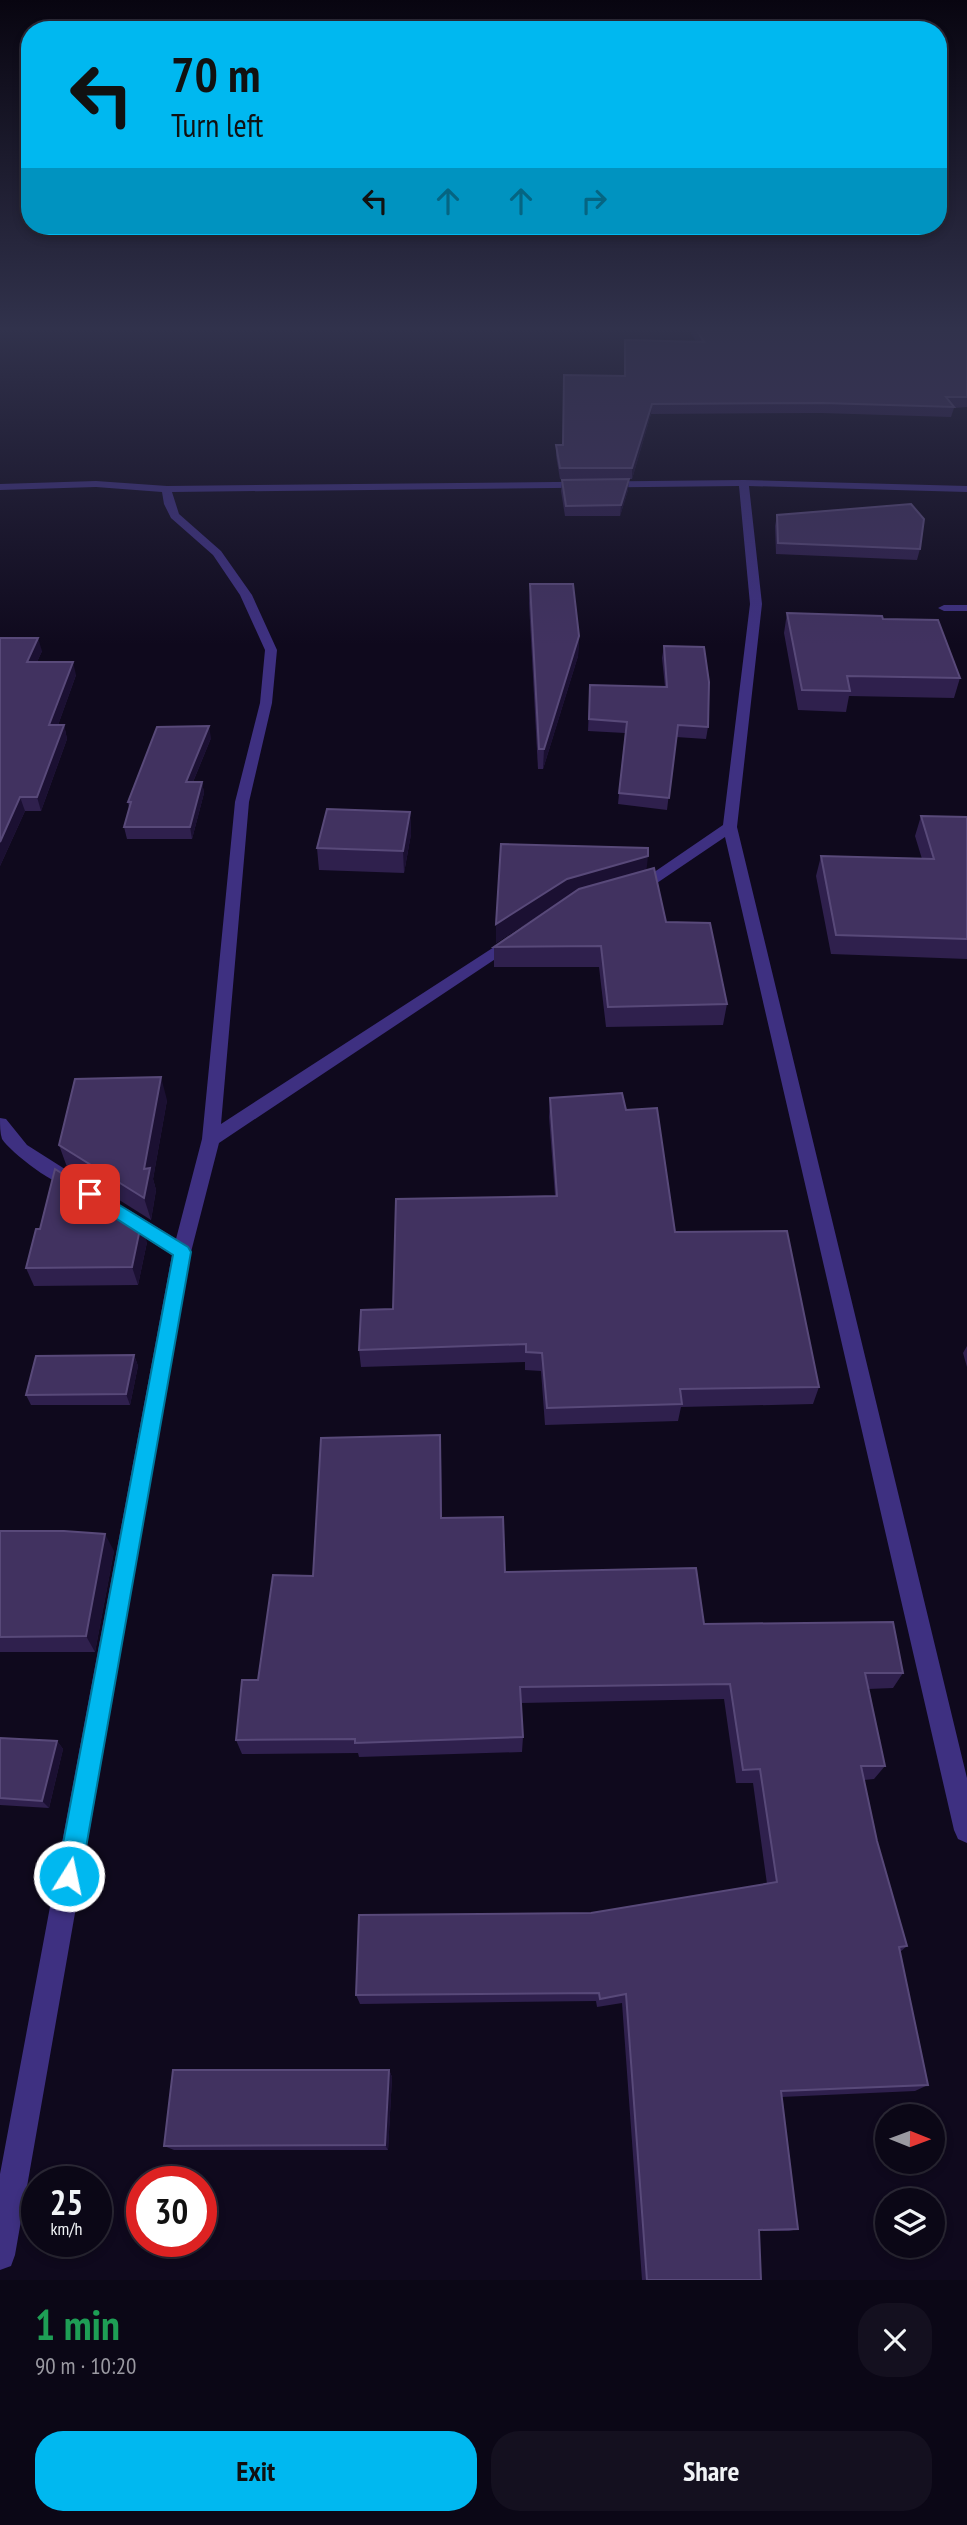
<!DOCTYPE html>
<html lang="en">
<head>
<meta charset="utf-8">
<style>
  :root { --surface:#0b0716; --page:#14101f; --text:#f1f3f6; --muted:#9a99a1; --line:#2b2835; --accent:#00b8f0 }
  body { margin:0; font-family:"PT Sans Narrow",sans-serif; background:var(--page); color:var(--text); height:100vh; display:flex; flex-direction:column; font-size:26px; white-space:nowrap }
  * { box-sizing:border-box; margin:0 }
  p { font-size:23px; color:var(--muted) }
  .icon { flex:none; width:38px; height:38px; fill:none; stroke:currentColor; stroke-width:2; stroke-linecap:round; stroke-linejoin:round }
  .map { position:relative; height:2280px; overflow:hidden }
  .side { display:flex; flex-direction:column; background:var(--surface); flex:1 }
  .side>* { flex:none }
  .hud { position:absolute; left:21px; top:21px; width:926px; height:214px; border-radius:28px; box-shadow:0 4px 10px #0003,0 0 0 2px var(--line); background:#00b8f0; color:#111; overflow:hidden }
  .needle { width:46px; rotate:91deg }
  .controls { position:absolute; left:875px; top:2104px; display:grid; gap:14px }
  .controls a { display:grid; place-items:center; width:70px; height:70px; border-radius:50%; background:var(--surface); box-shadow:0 4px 10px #0003,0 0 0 2px var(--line); font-size:35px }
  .speed { position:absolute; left:21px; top:2166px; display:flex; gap:14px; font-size:35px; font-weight:700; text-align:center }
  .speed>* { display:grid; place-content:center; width:91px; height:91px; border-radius:50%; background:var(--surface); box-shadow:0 4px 10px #0003,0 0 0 2px var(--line); line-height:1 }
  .speed small { font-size:18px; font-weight:400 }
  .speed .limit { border:10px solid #d22; background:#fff; color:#111 }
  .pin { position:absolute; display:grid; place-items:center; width:60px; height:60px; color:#fff; margin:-30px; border-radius:14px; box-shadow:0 4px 10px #0006 }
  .me { position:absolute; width:77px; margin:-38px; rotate:10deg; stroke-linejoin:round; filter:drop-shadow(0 0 5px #0008) }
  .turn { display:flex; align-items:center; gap:24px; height:147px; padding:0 35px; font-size:32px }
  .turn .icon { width:91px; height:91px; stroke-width:2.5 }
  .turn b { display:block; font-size:49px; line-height:60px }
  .lanes { display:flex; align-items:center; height:66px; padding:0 35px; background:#0003; justify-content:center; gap:35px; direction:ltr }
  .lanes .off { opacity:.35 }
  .round { display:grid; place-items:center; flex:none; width:74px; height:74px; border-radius:28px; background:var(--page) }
  .head { display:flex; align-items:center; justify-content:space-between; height:119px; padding:0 35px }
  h1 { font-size:42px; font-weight:700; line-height:52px; color:#1e9e55 }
  .button { display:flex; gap:14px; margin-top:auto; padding:14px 35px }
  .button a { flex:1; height:80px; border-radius:28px; background:var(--accent); color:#111; font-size:28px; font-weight:700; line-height:80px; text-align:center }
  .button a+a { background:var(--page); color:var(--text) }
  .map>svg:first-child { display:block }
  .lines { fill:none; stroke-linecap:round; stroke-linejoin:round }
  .minor { fill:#3e3081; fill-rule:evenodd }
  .wall { fill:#2f204d }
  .shaded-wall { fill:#1b1032 }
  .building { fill:#413260; stroke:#584979; stroke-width:2 }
  .route { fill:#00b8f0; stroke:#00789c; stroke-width:2 }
</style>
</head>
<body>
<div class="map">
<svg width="967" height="2280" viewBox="0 0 967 2280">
  <rect width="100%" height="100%" fill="#0f091d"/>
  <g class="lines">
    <!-- minor -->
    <g class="minor">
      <path d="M 744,480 L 967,486 L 967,492 L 749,486 L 762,604 L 737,827 L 967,1778 L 967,1843 L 958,1839 L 954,1830 L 725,837 L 657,883 L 635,891 L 628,886 L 647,877 L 723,825 L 750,604 L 739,486 L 172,492 L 179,514 L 221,551 L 252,595 L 277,650 L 272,703 L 249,802 L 221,1124 L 508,938 L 518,938 L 521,942 L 219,1143 L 191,1252 L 15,2255 L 11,2266 L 0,2270 L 0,2174 L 172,1255 L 117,1220 L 114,1215 L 117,1210 L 123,1208 L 129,1210 L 176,1239 L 202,1139 L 235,802 L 260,703 L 265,650 L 240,595 L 213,555 L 171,518 L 164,504 L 162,492 L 96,487 L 0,490 L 0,484 L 96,481 L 167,486 Z"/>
      <path d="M 967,605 L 967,611 L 944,611 L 938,608 L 944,605 Z"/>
      <path d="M 0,1118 L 6,1119 L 27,1145 L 79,1178 L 82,1183 L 79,1188 C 63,1193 12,1154 2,1139 C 0,1133 0,1125 0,1118 Z"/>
    </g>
  </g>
  <!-- wall -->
  <g class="wall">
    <path d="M 686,326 L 967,326 L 967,407 L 954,408 L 951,417 L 821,413 L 651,414 L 632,479 L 560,479 L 556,456 L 556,445 L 562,445 L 624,376 L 625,340 L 696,341 Z"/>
    <path d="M 562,480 L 628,490 L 620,516 L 565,516 L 561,491 Z"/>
    <path d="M 777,515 L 920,549 L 917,560 L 776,554 L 775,526 Z"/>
    <path d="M 530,584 L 579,636 L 578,656 L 543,769 L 538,769 L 529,603 Z"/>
    <path d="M 787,613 L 883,619 L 960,678 L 954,698 L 849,696 L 846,712 L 798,710 L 784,633 Z"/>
    <path d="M 0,638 L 42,651 L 37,662 L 76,675 L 58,725 L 64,725 L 67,739 L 41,811 L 25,811 L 0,866 Z"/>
    <path d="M 664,646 L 708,727 L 706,739 L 676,737 L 667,810 L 618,804 L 625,733 L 588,731 L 590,685 L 665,687 L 662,658 Z"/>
    <path d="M 211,738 L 193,782 L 202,782 L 204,793 L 192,839 L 127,839 L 124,827 L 129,808 L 128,802 Z"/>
    <path d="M 410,812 L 411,834 L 404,873 L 319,870 L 317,848 Z"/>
    <path d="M 921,816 L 967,817 L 967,959 L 831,954 L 816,876 L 821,856 L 922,859 L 915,836 Z"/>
    <path d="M 501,844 L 646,870 L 666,922 L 727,1004 L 723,1025 L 606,1027 L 599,967 L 494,967 L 494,947 L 567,897 L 496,943 Z"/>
    <path d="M 550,1098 L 626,1110 L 675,1232 L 819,1387 L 813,1404 L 681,1407 L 678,1421 L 545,1425 L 541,1371 L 525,1370 L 525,1362 L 361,1367 L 359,1350 L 393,1309 L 555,1196 L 549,1117 Z"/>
    <path d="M 167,1100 L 153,1179 L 156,1190 L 151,1220 L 67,1167 L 59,1145 Z"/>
    <path d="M 147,1242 L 138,1285 L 34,1286 L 26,1268 Z"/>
    <path d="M 967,1346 L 967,1367 L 963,1353 Z"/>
    <path d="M 134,1355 L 138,1366 L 130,1405 L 31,1405 L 26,1395 Z"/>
    <path d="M 441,1454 L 442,1518 L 505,1572 L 704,1624 L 903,1673 L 893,1688 L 868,1689 L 885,1766 L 874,1779 L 864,1780 L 877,1841 L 907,1946 L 900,1952 L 928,2085 L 915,2091 L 781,2097 L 798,2229 L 789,2231 L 759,2231 L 761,2280 L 642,2280 L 622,2003 L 597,2007 L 596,2001 L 360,2004 L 356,1995 L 591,1913 L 767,1884 L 753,1783 L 736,1783 L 724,1699 L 521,1703 L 523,1737 L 522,1752 L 359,1757 L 358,1753 L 242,1754 L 236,1740 L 258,1680 L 313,1576 Z"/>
    <path d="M 0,1531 L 114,1551 L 95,1652 L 0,1652 Z"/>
    <path d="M 0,1738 L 57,1741 L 63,1749 L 49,1808 L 0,1805 Z"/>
    <path d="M 389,2070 L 392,2077 L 388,2150 L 174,2150 L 164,2146 Z"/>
  </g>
  <!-- shaded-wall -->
  <g class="shaded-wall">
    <path d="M 652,404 L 651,414 L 632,479 L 632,468 Z"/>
    <path d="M 629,479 L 628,490 L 620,516 L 621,505 Z"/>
    <path d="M 579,636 L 578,656 L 543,769 L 544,749 Z"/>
    <path d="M 38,638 L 42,651 L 31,675 L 27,662 Z"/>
    <path d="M 73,662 L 76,675 L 53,739 L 49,725 Z"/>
    <path d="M 64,725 L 67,739 L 41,811 L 37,797 Z"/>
    <path d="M 209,726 L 211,738 L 188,794 L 186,782 Z"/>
    <path d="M 202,782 L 204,793 L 192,839 L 190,827 Z"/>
    <path d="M 20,797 L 25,811 L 0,866 L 0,842 Z"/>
    <path d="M 410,812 L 411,834 L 404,873 L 403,851 Z"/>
    <path d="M 648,856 L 646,875 L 566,898 L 496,943 L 496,924 L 567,879 Z"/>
    <path d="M 161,1077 L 167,1100 L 153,1179 L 156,1190 L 151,1220 L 144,1198 L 144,1169 Z"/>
    <path d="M 141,1224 L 147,1242 L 138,1285 L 132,1267 Z"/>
    <path d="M 134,1355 L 138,1366 L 130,1405 L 126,1394 Z"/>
    <path d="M 105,1534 L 114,1551 L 95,1652 L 86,1636 Z"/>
    <path d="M 57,1741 L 63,1749 L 49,1808 L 42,1801 Z"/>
    <path d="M 389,2070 L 392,2077 L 388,2150 L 385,2145 Z"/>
  </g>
  <!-- building -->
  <g class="building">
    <path d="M 694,326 L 967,326 L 967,397 L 946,397 L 954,407 L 823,403 L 652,404 L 632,468 L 560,468 L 556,445 L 563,445 L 564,375 L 625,376 L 625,340 L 704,342 Z"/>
    <path d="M 629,479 L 621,505 L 566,506 L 562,480 Z"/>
    <path d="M 911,504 L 924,519 L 920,549 L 778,543 L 777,515 Z"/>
    <path d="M 530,584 L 573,584 L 579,636 L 544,749 L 539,749 Z"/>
    <path d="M 787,613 L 882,616 L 883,619 L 938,620 L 960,678 L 847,676 L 850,691 L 802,690 Z"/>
    <path d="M 0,638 L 38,638 L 27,662 L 73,662 L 49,725 L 64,725 L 37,797 L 20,797 L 0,842 Z"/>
    <path d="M 664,646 L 704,647 L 709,682 L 708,727 L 678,725 L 669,798 L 619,793 L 627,722 L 589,719 L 590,685 L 667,687 Z"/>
    <path d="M 209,726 L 186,782 L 202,782 L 190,827 L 124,827 L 131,802 L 128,802 L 157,727 Z"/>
    <path d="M 327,809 L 410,812 L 403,851 L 317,848 Z"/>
    <path d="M 921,816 L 967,817 L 967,939 L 836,935 L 821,856 L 934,859 Z"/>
    <path d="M 501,844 L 648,848 L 648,856 L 567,879 L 496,924 Z"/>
    <path d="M 654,868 L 666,922 L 710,923 L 727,1004 L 608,1007 L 601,946 L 494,947 L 579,889 Z"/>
    <path d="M 161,1077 L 144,1169 L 150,1168 L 144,1198 L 59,1145 L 75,1079 Z"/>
    <path d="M 622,1093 L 626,1110 L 657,1108 L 675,1232 L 787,1231 L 819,1387 L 680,1389 L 682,1404 L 547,1408 L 542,1353 L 526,1352 L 526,1344 L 359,1350 L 361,1310 L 393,1309 L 396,1199 L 557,1196 L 550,1098 Z"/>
    <path d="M 55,1169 L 141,1224 L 132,1267 L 26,1268 L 36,1229 L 40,1229 Z"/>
    <path d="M 134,1355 L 126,1394 L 26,1395 L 36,1356 Z"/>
    <path d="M 440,1435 L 441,1518 L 503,1517 L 505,1572 L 696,1568 L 704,1624 L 893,1622 L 903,1673 L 865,1673 L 885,1766 L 861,1766 L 877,1841 L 907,1946 L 899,1947 L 928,2085 L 781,2091 L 798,2229 L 759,2230 L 761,2280 L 647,2280 L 626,1994 L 600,1999 L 599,1993 L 356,1995 L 359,1915 L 591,1913 L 777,1882 L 760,1769 L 743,1770 L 730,1684 L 520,1687 L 523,1737 L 355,1743 L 355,1739 L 236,1740 L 242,1680 L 258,1680 L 273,1575 L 313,1576 L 321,1438 Z"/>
    <path d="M 0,1531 L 64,1531 L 105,1534 L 86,1636 L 0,1637 Z"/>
    <path d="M 0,1738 L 57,1741 L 42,1801 L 0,1798 Z"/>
    <path d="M 173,2070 L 389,2070 L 385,2145 L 164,2146 Z"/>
  </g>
  <!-- sky -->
  <linearGradient id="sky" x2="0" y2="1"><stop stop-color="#080510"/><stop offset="0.51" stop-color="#31324c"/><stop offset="1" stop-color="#31324c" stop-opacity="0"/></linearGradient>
  <rect width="967" height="645" fill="url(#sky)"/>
  <!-- route -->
  <path class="route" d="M 90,1187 L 188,1247 L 191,1252 L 81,1876 L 77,1884 L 69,1888 L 61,1884 L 57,1876 L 173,1255 L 84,1198 L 82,1194 L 84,1189 Z"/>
</svg>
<div class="controls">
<a><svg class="needle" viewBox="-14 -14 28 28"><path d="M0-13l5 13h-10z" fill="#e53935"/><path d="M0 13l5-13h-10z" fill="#9a99a1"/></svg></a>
<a><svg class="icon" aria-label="layers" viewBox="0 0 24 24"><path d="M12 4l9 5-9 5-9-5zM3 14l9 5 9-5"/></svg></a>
</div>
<div class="speed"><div>25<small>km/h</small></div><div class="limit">30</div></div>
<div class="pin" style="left:90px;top:1194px;background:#d93025"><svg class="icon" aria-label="arrive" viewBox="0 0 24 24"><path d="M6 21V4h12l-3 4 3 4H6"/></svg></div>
<svg class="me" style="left:69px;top:1876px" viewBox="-20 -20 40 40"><circle r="17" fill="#00b8f0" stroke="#fff" stroke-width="3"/><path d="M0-11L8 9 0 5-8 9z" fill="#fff"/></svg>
<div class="hud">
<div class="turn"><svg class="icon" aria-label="left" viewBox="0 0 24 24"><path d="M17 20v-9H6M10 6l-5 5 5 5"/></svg><div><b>70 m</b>Turn left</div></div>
<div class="lanes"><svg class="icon" aria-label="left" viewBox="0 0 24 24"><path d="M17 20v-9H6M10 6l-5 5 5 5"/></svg><svg class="icon off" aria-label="ahead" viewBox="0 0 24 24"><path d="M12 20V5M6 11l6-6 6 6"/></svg><svg class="icon off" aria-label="ahead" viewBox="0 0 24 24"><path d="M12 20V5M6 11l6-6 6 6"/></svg><svg class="icon off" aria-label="right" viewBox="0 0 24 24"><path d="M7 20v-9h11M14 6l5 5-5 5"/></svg></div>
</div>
</div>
<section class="side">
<div class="head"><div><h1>1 min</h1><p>90 m · 10:20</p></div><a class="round"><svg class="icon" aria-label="close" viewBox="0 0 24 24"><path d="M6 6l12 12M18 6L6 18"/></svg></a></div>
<div class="button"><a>Exit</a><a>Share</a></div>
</section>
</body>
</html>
